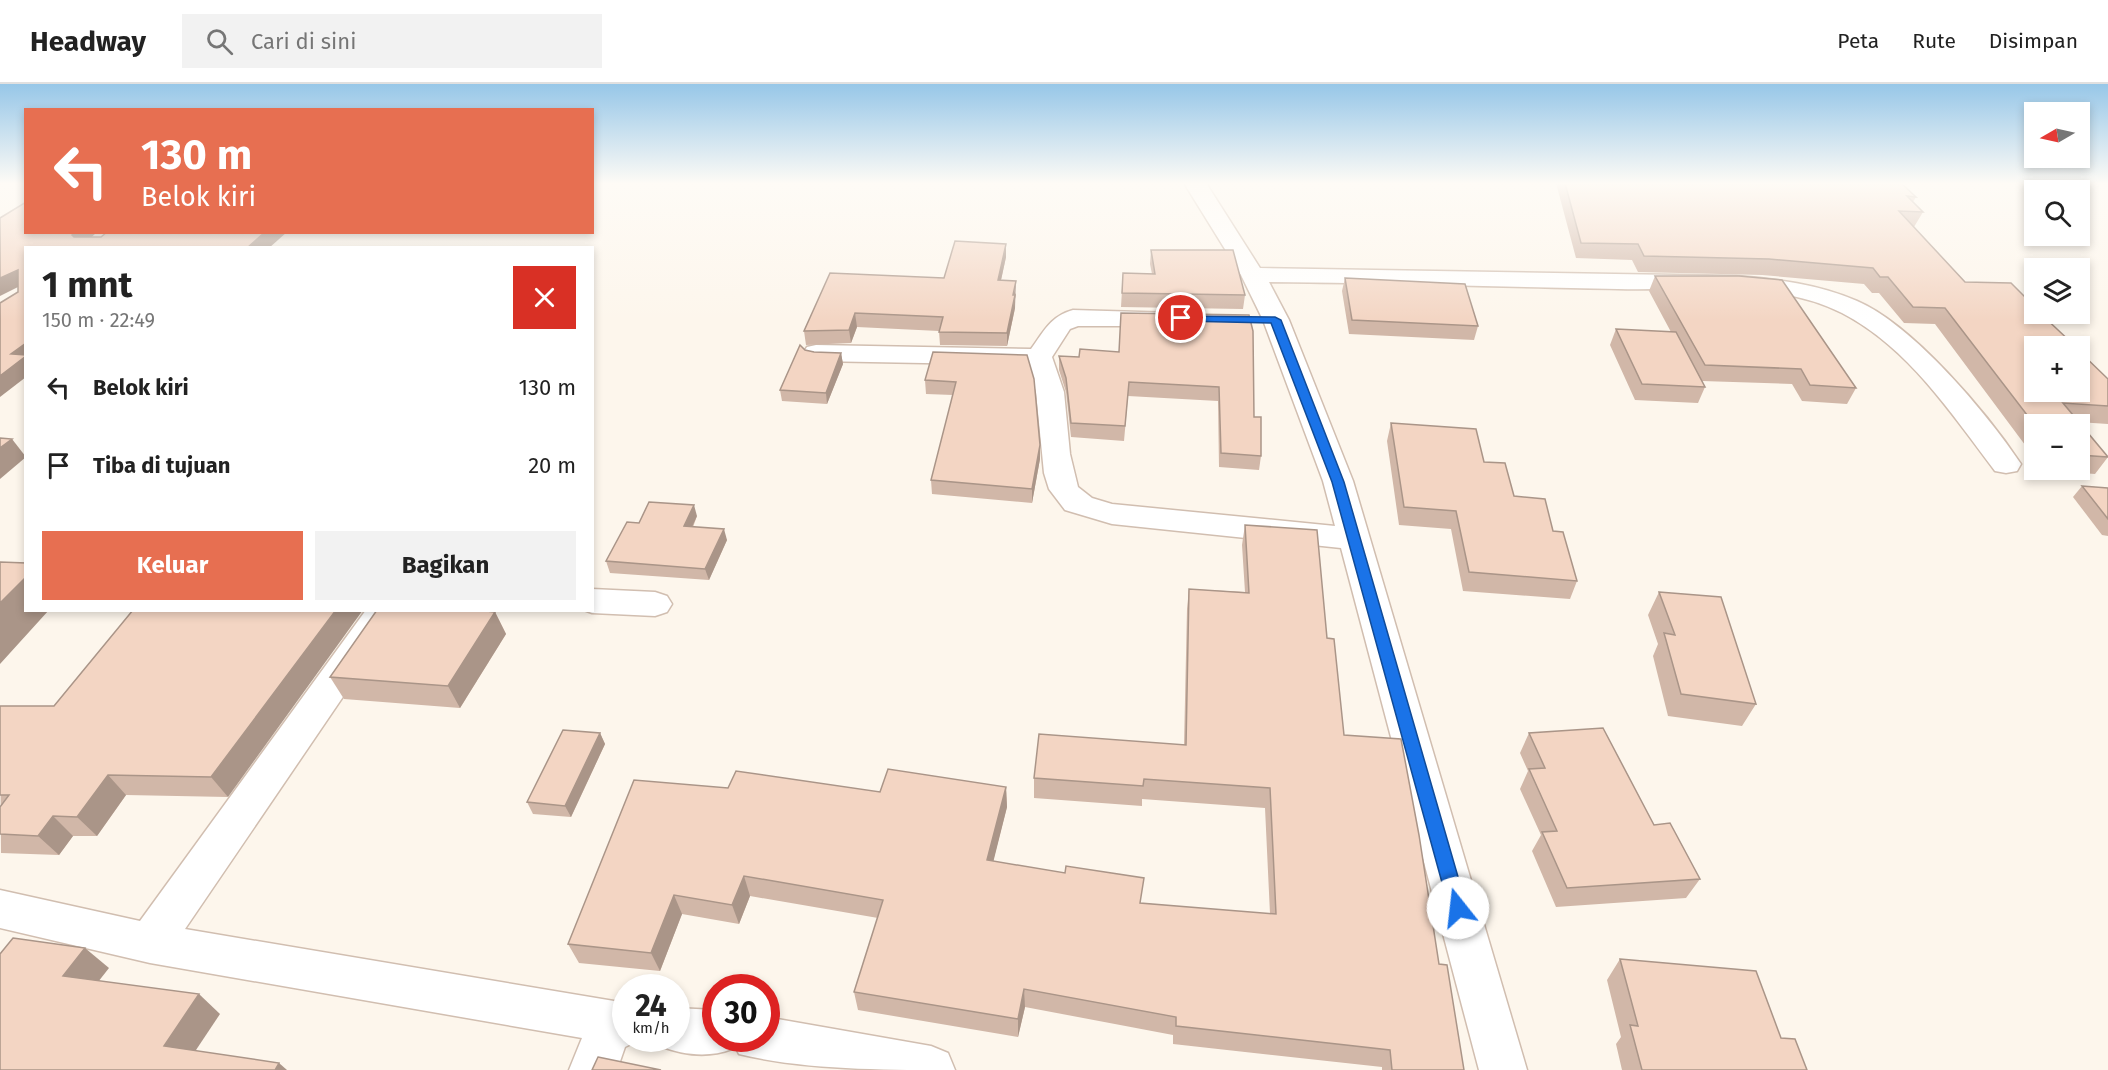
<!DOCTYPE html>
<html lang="id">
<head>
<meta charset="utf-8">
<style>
  :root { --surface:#fff; --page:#f2f2f2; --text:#222; --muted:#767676; --line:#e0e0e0; --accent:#e76f51 }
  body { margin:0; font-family:"Fira Sans",sans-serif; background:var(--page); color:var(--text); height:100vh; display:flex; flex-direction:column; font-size:22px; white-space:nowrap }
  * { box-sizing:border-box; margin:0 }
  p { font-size:20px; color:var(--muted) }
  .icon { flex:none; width:33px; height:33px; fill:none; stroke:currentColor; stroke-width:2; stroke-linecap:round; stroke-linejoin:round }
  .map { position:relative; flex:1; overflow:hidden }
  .side { position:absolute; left:24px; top:162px; width:570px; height:366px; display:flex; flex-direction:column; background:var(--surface); border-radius:0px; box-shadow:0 3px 9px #0003 }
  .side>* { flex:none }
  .banner { position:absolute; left:24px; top:24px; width:570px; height:126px; border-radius:0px; box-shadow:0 3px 9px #0003; background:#e76f51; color:#fff; overflow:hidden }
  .needle { width:39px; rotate:261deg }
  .fabs { position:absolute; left:2024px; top:18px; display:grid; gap:12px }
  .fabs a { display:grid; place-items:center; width:66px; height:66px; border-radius:0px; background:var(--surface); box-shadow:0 3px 9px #0003; font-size:30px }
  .speed { position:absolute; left:612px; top:890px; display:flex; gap:12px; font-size:30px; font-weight:700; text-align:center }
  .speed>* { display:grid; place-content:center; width:78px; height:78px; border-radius:50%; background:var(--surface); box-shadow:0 3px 9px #0003; line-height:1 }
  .speed small { font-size:15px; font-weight:400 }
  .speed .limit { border:9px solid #d22; background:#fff; color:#111 }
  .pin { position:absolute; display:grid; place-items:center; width:51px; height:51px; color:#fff; margin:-26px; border:3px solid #fff; border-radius:50%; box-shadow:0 2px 6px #0007 }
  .me { position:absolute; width:66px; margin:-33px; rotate:344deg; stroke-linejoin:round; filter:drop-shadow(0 0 4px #0008) }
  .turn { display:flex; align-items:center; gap:21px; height:126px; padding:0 18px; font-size:27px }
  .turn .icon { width:78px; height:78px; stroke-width:2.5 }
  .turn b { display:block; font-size:42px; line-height:51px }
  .round { display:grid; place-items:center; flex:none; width:63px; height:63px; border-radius:0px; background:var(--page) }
  .overview { display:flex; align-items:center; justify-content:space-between; height:102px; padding:0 18px }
  h1 { font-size:36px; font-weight:700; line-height:45px }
  .primary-button { display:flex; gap:12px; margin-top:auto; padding:12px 18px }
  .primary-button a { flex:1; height:69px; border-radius:0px; background:var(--accent); color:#fff; font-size:24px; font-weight:700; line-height:69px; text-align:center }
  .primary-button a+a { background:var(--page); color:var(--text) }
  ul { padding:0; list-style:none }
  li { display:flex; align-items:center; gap:18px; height:78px; padding:0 18px }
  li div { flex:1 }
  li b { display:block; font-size:22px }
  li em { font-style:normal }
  header { display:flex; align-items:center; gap:36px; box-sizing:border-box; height:84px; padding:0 30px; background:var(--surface); border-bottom:2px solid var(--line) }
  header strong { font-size:28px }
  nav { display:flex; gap:33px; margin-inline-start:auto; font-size:21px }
  .search { width:420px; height:54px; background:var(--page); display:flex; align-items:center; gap:15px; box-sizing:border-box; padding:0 21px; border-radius:0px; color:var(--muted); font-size:22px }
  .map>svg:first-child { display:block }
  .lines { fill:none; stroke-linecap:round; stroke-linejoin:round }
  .street-casing { stroke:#d1beb0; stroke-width:3 }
  .street { fill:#fff; fill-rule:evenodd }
  .wall { fill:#d1b7a8 }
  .shaded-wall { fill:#aa9588 }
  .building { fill:#f3d5c3; stroke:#aa9588; stroke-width:1.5 }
  .route { fill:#1a73e8; stroke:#114b97; stroke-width:1.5 }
</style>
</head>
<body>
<header>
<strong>Headway</strong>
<div class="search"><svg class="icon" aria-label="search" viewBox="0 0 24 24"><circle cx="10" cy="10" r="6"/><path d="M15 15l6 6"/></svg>Cari di sini</div>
<nav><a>Peta</a><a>Rute</a><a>Disimpan</a></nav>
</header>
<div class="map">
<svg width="2108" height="986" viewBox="0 0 2108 986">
  <rect width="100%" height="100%" fill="#fdf6ec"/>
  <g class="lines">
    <defs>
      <g id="street">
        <path d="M 1184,99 L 1206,99 L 1260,184 L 1736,192 C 1777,195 1818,200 1857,217 C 1913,241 1987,329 2021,380 L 2017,387 L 2006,389 L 1995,387 C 1951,329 1908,263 1842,229 C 1776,195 1690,207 1618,205 C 1502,203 1385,199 1269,198 L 1289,236 L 1353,397 L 1527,986 L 1479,986 L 1341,464 L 1112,440 L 1065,426 L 1049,405 L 1044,389 L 1036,308 L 1029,281 L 816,277 L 807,275 L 803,269 L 807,263 L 816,261 L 1031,265 C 1044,247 1051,232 1073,226 L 1175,229 L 1179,234 L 1175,239 L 1166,242 L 1078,242 L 1070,245 L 1052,273 L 1064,308 L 1070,370 L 1078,403 L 1092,414 L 1112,420 L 1335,442 L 1323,397 L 1263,236 L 1241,191 Z"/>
        <path d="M 592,505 L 655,508 L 667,512 L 672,520 L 667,528 L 655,532 L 592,529 L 584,526 L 592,526 Z"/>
        <path d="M 366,526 L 402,526 L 185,845 L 626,919 L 626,954 L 643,954 L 625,963 L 617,986 L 569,986 L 582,954 L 150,879 L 0,844 L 0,806 L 140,837 Z"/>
        <path d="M 676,924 L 716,926 L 716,954 L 766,954 L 766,933 L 931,962 L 948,969 L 955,986 C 886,986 803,986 739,970 L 734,960 L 732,965 C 709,974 683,971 660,962 L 656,954 L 676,954 Z"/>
      </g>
    </defs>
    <!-- street casing -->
    <use href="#street" class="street-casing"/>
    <!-- street -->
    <use href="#street" class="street"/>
  </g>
  <!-- wall -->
  <g class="wall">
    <path d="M 1556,99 L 1901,99 L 1916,113 L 1913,118 L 1923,128 L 1914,143 L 1965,198 L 2108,295 L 2108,340 L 2078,338 L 2108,373 L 2095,390 L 2043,386 L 2079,386 L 2079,340 L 2034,340 L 2034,373 L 1935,240 L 1904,239 L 1879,209 L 1872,209 L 1864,200 L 1762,191 L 1638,188 L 1632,176 L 1576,174 Z"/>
    <path d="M 1006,160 L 1006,173 L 1001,196 L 1016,210 L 1015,216 L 1015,224 L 1007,262 L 940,261 L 939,247 L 857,243 L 851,259 L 806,261 L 804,247 L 944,194 Z"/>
    <path d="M 1151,166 L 1245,211 L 1243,225 L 1121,223 L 1123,189 L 1152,190 L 1150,180 Z"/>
    <path d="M 1655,192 L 1856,304 L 1847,320 L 1802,317 L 1792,300 L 1702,297 L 1705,303 L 1698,319 L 1635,316 L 1610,261 L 1616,245 L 1671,248 L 1649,207 Z"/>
    <path d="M 1345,194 L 1478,242 L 1474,256 L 1349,250 L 1342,207 Z"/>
    <path d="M 1249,231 L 1254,333 L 1261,372 L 1259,386 L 1219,383 L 1218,317 L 1128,312 L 1124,357 L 1071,353 L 1066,308 L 1059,286 L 1059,272 L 1079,273 L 1119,268 Z"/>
    <path d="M 805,266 L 814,268 L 841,269 L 843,280 L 827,320 L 782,317 L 780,306 Z"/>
    <path d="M 933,268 L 1040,375 L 1032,419 L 932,410 L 931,396 L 953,311 L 926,310 L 925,296 Z"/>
    <path d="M 1391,339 L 1484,378 L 1514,412 L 1553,447 L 1577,497 L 1570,515 L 1463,507 L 1451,445 L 1399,441 L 1387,357 Z"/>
    <path d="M 2082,402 L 2108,404 L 2108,452 L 2102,451 L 2073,413 Z"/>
    <path d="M 697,432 L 693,443 L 727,456 L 709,496 L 610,489 L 606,477 Z"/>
    <path d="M 1245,441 L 1327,554 L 1344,651 L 1439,880 L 1464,986 L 1382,986 L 1382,983 L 1173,960 L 1173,951 L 1025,923 L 1018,953 L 858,926 L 854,908 L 878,834 L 750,812 L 739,840 L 682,830 L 660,887 L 579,879 L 568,860 L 728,704 L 880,708 L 1006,703 L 1007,723 L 993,777 L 1141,819 L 1270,830 L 1265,724 L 1142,715 L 1142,722 L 1034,714 L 1034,694 L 1184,661 L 1187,525 L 1189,505 L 1245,508 L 1242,461 Z"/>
    <path d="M 1659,508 L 1756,620 L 1742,642 L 1668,632 L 1653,572 L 1658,560 L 1648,531 Z"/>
    <path d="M 133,526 L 228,713 L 126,711 L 97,752 L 73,752 L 59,771 L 1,769 L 0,622 L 54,622 Z"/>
    <path d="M 495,528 L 506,550 L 460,624 L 344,615 L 330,593 Z"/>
    <path d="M 600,649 L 605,660 L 571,733 L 533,730 L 527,718 Z"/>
    <path d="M 1529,649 L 1700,795 L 1686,814 L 1556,823 L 1532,767 L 1541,751 L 1520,705 L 1528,687 L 1520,669 Z"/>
    <path d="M 1620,875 L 1781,954 L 1807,986 L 1622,986 L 1616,960 L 1621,953 L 1607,896 Z"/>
  </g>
  <!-- shaded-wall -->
  <g class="shaded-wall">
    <path d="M 75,148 L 97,148 L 80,164 L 72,151 Z"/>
    <path d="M 265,148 L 287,148 L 269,164 L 247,164 Z"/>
    <path d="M 1006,160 L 1006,173 L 998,210 L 998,196 Z"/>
    <path d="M 18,186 L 26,199 L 0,212 L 0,194 Z"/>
    <path d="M 1016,197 L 1015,224 L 1007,262 L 1007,249 Z"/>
    <path d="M 855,229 L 857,243 L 851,259 L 849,246 Z"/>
    <path d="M 26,259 L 26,293 L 0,313 L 0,292 L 11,270 Z"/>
    <path d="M 841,269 L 843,280 L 827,320 L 826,309 Z"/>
    <path d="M 12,355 L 26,373 L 0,395 L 0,364 Z"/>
    <path d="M 1040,361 L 1040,375 L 1032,419 L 1032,405 Z"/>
    <path d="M 694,421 L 697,432 L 687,454 L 684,442 Z"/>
    <path d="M 724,445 L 727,456 L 709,496 L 705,485 Z"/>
    <path d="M 26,493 L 26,526 L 49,526 L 0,580 L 0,519 Z"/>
    <path d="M 336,526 L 363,526 L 228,713 L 211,693 Z"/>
    <path d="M 495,528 L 506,550 L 460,624 L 448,602 Z"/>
    <path d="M 600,649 L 605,660 L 571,733 L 565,722 Z"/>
    <path d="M 108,691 L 126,711 L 97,752 L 77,733 Z"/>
    <path d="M 1006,703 L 1007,723 L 989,795 L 987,776 Z"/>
    <path d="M 53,732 L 73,752 L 59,771 L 38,752 Z"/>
    <path d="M 744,792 L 750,812 L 739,840 L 732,821 Z"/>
    <path d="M 674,811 L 682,830 L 660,887 L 651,869 Z"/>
    <path d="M 85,864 L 109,884 L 87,912 L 63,892 Z"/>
    <path d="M 1024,905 L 1025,923 L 1018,953 L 1018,935 Z"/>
    <path d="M 199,910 L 220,930 L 186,981 L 164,962 Z"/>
    <path d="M 279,979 L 287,986 L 275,986 Z"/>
  </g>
  <!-- building -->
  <g class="building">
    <path d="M 1565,99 L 1901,99 L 1916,113 L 1907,112 L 1923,128 L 1899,127 L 1965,198 L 2011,199 L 2034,222 L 2034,230 L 2041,230 L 2075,262 L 2034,262 L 2034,308 L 2079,308 L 2079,267 L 2108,295 L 2108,322 L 2063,319 L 2108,373 L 2079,371 L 2079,340 L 2034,340 L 1945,224 L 1913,223 L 1888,193 L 1880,193 L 1873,184 L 1769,175 L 1644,172 L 1638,160 L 1581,159 Z"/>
    <path d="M 26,118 L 26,148 L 75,148 L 72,151 L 74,153 L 101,153 L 107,148 L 265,148 L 247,164 L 26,164 L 26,259 L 11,270 L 26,271 L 26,272 L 0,292 L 0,219 L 18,208 L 18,186 L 0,194 L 0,134 Z"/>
    <path d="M 955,157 L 1006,160 L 998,196 L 1016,197 L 1013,211 L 1015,211 L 1007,249 L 939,248 L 943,233 L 855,229 L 849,246 L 804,247 L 830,189 L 944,194 Z"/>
    <path d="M 1151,166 L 1233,166 L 1245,211 L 1122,209 L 1123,189 L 1155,190 Z"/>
    <path d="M 1655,192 L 1739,192 L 1782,196 L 1856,304 L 1810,301 L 1801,285 L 1705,281 Z"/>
    <path d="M 1345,194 L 1465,200 L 1478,242 L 1352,236 Z"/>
    <path d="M 1121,229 L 1249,231 L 1253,247 L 1254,333 L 1261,333 L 1261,372 L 1221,369 L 1219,303 L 1129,298 L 1125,342 L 1071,339 L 1066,294 L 1059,272 L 1079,273 L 1080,265 L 1119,268 Z"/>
    <path d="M 1616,245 L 1676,248 L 1705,303 L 1642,300 Z"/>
    <path d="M 800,261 L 805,266 L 814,268 L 841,269 L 826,309 L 780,306 Z"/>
    <path d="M 933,268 L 1027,271 L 1034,295 L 1040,361 L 1032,405 L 931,396 L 956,298 L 925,296 Z"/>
    <path d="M 1391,339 L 1476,345 L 1484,378 L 1505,379 L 1514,412 L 1545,415 L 1553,447 L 1563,448 L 1577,497 L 1469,488 L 1456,427 L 1404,423 Z"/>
    <path d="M 0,354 L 12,355 L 0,364 Z"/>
    <path d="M 2082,402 L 2108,404 L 2108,435 Z"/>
    <path d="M 649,418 L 694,421 L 684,442 L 724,445 L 705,485 L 606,477 L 627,438 L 639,439 Z"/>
    <path d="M 1245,441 L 1317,446 L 1327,554 L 1334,555 L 1344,651 L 1401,655 L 1419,751 L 1439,880 L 1447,881 L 1464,986 L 1392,986 L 1390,966 L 1176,942 L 1176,933 L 1024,905 L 1018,935 L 854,908 L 883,816 L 744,792 L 732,821 L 674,811 L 651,869 L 568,860 L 634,696 L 728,704 L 736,687 L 880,708 L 888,685 L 1006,703 L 987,776 L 1065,789 L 1066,782 L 1144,794 L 1140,819 L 1276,830 L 1270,704 L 1144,695 L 1143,702 L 1034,694 L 1039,650 L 1186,661 L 1189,505 L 1249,509 Z"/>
    <path d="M 0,478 L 26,479 L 26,493 L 0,519 Z"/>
    <path d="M 1659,508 L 1721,513 L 1756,620 L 1681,610 L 1664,549 L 1675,551 Z"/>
    <path d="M 133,526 L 336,526 L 211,693 L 108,691 L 77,733 L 53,732 L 38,752 L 0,750 L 0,723 L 9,711 L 0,711 L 0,622 L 54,622 Z"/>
    <path d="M 377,526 L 477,526 L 495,528 L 448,602 L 330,593 Z"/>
    <path d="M 1603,644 L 1654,741 L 1670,739 L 1700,795 L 1567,804 L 1542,748 L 1557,747 L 1529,685 L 1545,684 L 1529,649 Z"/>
    <path d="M 563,646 L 600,649 L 565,722 L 527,718 Z"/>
    <path d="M 13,854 L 85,864 L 63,892 L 199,910 L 164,962 L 279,979 L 275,986 L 0,986 L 0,870 Z"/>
    <path d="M 1620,875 L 1756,887 L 1781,954 L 1795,955 L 1807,986 L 1642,986 L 1630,941 L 1638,942 Z"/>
    <path d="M 598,973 L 661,986 L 592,986 Z"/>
  </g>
  <!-- sky -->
  <linearGradient id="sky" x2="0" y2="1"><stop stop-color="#97c7e8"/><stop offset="0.42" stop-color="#fefbf6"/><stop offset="1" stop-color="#fefbf6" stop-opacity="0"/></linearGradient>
  <rect width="2108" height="237" fill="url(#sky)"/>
  <!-- route -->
  <path class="route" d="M 1177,232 L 1275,233 L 1281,236 L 1344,398 L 1467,824 L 1464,830 L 1458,832 L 1451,830 L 1449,824 L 1332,398 L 1271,239 L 1181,237 L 1177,236 Z"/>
</svg>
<div class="fabs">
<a><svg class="needle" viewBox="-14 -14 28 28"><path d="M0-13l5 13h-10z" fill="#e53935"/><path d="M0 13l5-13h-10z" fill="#767676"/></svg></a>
<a><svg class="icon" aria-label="search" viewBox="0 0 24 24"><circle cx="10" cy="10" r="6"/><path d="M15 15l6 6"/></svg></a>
<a><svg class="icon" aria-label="layers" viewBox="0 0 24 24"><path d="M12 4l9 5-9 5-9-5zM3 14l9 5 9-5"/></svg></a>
<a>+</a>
<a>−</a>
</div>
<div class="speed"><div>24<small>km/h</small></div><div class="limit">30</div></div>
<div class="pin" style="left:1181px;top:234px;background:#d93025"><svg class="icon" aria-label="arrive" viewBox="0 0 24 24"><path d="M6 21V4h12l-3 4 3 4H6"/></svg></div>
<svg class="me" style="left:1458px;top:824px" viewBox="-20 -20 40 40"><circle r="19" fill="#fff"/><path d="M0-13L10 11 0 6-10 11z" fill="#1a73e8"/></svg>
<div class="banner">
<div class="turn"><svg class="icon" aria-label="left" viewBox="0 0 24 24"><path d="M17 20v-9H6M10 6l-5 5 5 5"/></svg><div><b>130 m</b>Belok kiri</div></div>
</div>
<section class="side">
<div class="overview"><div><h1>1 mnt</h1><p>150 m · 22:49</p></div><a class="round" style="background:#d93025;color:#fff"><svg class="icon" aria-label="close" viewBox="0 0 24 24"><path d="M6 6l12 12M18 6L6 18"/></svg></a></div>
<ul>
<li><svg class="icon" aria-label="left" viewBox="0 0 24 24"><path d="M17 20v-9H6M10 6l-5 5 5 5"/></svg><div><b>Belok kiri</b></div><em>130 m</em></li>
<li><svg class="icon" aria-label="arrive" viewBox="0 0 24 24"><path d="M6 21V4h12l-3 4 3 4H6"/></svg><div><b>Tiba di tujuan</b></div><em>20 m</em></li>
</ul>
<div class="primary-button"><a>Keluar</a><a>Bagikan</a></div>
</section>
</div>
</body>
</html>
